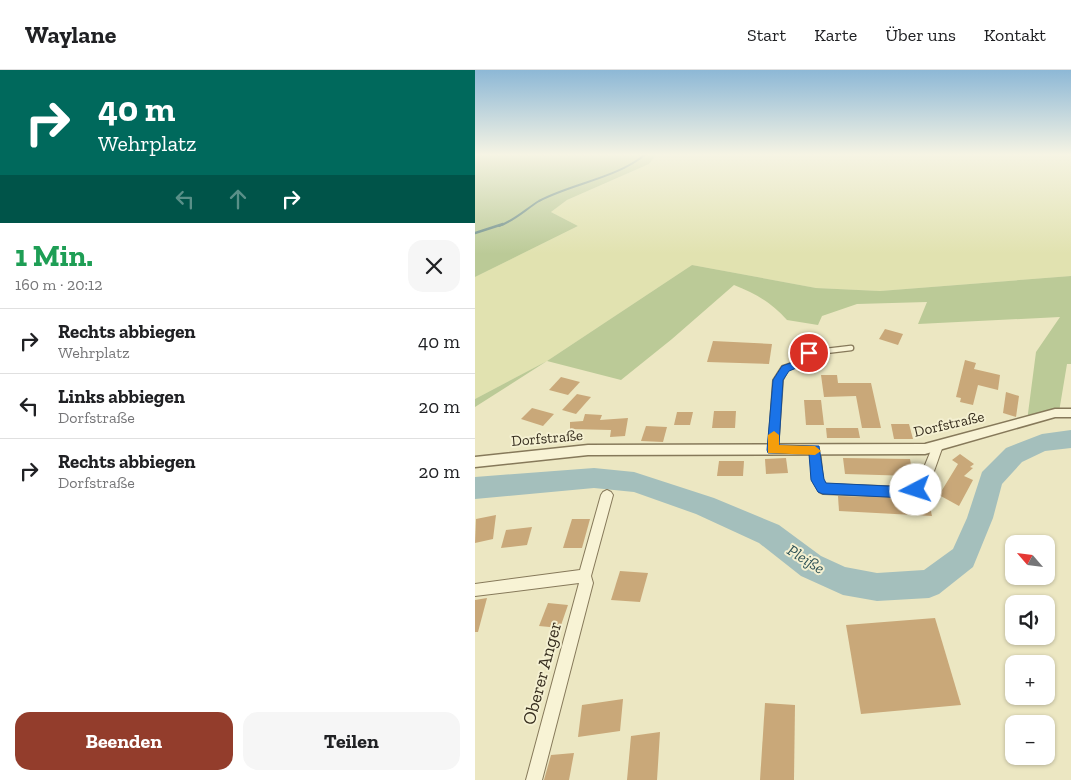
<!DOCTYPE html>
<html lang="de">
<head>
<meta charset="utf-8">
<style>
  :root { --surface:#fff; --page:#f6f6f6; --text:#202124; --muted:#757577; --line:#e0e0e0; --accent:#933d2c }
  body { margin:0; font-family:"Zilla Slab",serif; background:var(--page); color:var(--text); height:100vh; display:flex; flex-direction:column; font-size:19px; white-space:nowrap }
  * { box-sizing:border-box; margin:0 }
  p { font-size:16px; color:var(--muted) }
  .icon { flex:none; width:28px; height:28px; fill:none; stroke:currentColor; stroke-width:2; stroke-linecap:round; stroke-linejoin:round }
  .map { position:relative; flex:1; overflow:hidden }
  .drawer { display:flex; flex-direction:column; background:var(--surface); width:475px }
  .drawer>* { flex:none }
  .hud { background:#00695c; color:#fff; overflow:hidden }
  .needle { width:32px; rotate:298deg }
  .controls { position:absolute; left:530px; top:465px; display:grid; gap:10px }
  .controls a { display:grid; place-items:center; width:50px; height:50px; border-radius:10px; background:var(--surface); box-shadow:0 1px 4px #0004; font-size:25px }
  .pin { position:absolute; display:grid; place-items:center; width:42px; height:42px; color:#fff; margin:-21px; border:2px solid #fff; border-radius:50%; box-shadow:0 1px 5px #0007 }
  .me { position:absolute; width:55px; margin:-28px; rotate:265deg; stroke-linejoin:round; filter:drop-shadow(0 0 4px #0008) }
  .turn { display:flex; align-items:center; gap:18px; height:105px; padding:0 15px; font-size:22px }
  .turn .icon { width:65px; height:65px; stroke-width:2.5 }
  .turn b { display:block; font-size:35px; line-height:42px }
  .lanes { display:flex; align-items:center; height:48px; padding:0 15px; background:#0003; justify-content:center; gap:25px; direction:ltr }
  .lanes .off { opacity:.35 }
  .round { display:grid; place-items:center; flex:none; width:52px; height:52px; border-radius:15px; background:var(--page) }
  .head { display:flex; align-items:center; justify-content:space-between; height:85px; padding:0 15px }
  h1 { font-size:30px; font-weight:700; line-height:38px; color:#1e9e55 }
  .action { display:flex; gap:10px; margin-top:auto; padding:10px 15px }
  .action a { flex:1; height:58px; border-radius:15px; background:var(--accent); color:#fff; font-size:20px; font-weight:700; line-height:58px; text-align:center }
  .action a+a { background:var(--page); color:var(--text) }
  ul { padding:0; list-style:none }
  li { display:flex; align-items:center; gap:15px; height:65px; padding:0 15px; border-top:1px solid var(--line) }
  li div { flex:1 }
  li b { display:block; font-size:19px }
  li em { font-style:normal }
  header { display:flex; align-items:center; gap:30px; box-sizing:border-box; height:70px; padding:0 25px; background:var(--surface); border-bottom:1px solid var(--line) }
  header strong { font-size:24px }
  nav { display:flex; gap:28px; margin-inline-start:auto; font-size:18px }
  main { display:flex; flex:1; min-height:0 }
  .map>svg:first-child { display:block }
  .farmland { fill:#e1e2b0 }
  .green { fill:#bbca97 }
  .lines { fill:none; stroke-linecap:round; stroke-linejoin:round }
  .stream-far1 { stroke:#6c8d8a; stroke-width:2 }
  .stream { stroke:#6c8d8a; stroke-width:2.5 }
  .river { fill:#a4bfbc; fill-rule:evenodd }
  .building { fill:#c9a879 }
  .service-casing { stroke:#86795a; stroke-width:7 }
  .minor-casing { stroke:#86795a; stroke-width:2 }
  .tertiary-casing { stroke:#86795a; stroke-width:3 }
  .service { stroke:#f8f3d5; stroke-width:4.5 }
  .minor { fill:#f8f3d5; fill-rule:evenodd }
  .tertiary { fill:#f8f3d5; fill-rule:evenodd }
  .route { fill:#1a73e8; stroke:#114b97 }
  .slow { fill:#f59e0b }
  .labels { text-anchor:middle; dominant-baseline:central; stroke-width:4; stroke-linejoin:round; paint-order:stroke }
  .street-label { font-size:15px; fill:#362d1e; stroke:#f4f0d1 }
  .water-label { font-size:16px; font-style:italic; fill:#2d5155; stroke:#f4f0d1 }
  .near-street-label { font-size:18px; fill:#362d1e; stroke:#f4f0d1 }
</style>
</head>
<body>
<header>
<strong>Waylane</strong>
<nav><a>Start</a><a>Karte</a><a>Über uns</a><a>Kontakt</a></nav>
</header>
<main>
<section class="drawer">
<div class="hud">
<div class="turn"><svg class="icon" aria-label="right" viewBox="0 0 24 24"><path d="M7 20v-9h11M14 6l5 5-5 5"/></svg><div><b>40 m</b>Wehrplatz</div></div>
<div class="lanes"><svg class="icon off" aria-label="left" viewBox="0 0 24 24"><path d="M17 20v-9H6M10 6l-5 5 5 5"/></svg><svg class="icon off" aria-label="ahead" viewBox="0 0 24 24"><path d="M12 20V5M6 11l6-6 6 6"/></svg><svg class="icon" aria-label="right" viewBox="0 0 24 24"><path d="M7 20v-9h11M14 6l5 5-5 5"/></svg></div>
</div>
<div class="head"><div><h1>1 Min.</h1><p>160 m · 20:12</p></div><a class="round"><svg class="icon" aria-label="close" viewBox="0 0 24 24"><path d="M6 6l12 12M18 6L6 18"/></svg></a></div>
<ul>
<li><svg class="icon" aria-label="right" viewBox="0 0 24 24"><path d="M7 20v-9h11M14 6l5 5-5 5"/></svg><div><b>Rechts abbiegen</b><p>Wehrplatz</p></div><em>40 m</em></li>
<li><svg class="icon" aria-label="left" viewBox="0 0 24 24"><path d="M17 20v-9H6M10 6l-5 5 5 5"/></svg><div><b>Links abbiegen</b><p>Dorfstraße</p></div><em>20 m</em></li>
<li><svg class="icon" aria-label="right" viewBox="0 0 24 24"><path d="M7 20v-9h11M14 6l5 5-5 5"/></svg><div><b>Rechts abbiegen</b><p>Dorfstraße</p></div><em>20 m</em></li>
</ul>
<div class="action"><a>Beenden</a><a>Teilen</a></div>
</section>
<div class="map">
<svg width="596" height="710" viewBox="0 0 596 710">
  <rect width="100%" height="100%" fill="#ece7c2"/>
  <!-- farmland -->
  <path class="farmland" d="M 182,84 L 596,84 L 596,206 L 405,221 L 341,218 L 217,195 L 72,291 L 0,329 L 0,207 L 103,156 L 76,142 L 92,130 L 174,94 Z"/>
  <!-- green -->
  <g class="green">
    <path d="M 0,84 L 182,84 L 174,94 L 92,130 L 76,142 L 103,156 L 0,207 Z"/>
    <path d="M 217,195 L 341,218 L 405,221 L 596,206 L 596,294 L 592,294 L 584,342 L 552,351 L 561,282 L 585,247 L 443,254 L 452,232 L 382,234 L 347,246 L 343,255 L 312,250 C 296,232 281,224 259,215 L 197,269 L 146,310 L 72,291 L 0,337 L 0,329 L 72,291 Z"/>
  </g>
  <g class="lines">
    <!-- stream-far1 -->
    <path class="stream-far1" d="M 24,156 C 39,151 51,139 64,131 C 98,113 140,109 171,84"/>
    <!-- stream -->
    <path class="stream" d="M 0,163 L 28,154"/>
    <!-- river -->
    <path class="river" d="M 596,360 L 596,378 L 570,381 L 547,392 L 527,414 L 518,448 L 498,497 L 464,524 L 454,528 L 402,531 L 368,525 L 326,506 L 284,473 L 221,444 L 159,422 L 119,418 L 0,429 L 0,407 L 119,398 L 159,402 L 239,428 L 304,455 L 346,486 L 370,497 L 402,503 L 449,500 L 478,479 L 492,448 L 507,402 L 531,378 L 567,364 Z"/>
  </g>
  <!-- building -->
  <g class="building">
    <path d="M 410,259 L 428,264 L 423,275 L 404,269 Z"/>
    <path d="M 238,271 L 297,274 L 294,294 L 232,292 Z"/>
    <path d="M 490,290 L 501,293 L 499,299 L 525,305 L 523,320 L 503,315 L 498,335 L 485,332 L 486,328 L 481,327 Z"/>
    <path d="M 346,305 L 362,305 L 363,313 L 396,313 L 406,358 L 387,358 L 381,326 L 349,327 Z"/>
    <path d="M 86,307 L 105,312 L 93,325 L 74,320 Z"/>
    <path d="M 531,322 L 544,326 L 541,347 L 528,343 Z"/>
    <path d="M 102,324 L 116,327 L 101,344 L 87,340 Z"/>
    <path d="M 329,330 L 346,330 L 349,355 L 331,355 Z"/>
    <path d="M 57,338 L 79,344 L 68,356 L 46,349 Z"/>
    <path d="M 239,341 L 261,341 L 260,358 L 237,358 Z"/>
    <path d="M 202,342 L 218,342 L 215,355 L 199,355 Z"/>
    <path d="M 110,344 L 127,345 L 125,350 L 153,348 L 150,366 L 135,367 L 136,360 L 95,359 L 95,352 L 108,351 Z"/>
    <path d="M 416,354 L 434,354 L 438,369 L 419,369 Z"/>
    <path d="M 171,356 L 192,357 L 188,372 L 166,371 Z"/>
    <path d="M 351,358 L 383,358 L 385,368 L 352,368 Z"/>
    <path d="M 485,384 L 499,394 L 495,397 L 498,398 L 489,406 L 498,410 L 484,436 L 464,425 L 483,394 L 477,390 Z"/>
    <path d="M 311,388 L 313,403 L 291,404 L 290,389 Z"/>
    <path d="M 368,388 L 435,389 L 438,406 L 370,404 Z"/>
    <path d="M 244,391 L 269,391 L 268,406 L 242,406 Z"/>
    <path d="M 363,426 L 453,428 L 457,446 L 364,441 Z"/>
    <path d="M 21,445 L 18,469 L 0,473 L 1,449 Z"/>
    <path d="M 97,449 L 115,449 L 107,478 L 88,478 Z"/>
    <path d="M 57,457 L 52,475 L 26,478 L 31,460 Z"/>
    <path d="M 145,501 L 173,503 L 165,532 L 136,530 Z"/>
    <path d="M 12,528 L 3,562 L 0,562 L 0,530 Z"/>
    <path d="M 73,533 L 93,535 L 85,558 L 64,556 Z"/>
    <path d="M 460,548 L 486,635 L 386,644 L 371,555 Z"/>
    <path d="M 148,629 L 145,661 L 103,667 L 107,635 Z"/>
    <path d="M 290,633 L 320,635 L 319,710 L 285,710 Z"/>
    <path d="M 185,662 L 182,710 L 152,710 L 156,666 Z"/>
    <path d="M 99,683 L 94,710 L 69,710 L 76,685 Z"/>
  </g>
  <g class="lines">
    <defs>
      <path id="service" d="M 325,270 L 334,283 L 376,278"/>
      <g id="minor">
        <path d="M 334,280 L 338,283 L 328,295 L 313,300 L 308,310 L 303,380 L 302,383 L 294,383 L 293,380 L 298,310 L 307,296 L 322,291 L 331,281 Z"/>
        <path d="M 463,372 L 467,373 L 468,376 C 463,388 456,417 445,423 C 442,425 437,426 433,427 L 348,424 L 344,422 L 337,410 L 335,379 L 336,376 L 344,376 L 345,379 L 348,410 L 351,414 L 433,417 L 443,412 L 459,373 Z"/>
        <path d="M 132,420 L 136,422 L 138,425 L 116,506 L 118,513 L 67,710 L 51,710 L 104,513 L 0,526 L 0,514 L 105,500 L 126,425 L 128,422 Z"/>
      </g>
      <path id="tertiary" d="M 580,339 L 596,339 L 596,347 L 580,347 L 450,384 L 113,385 L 0,397 L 0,387 L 113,375 L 450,374 Z"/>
    </defs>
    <!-- service casing -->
    <use href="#service" class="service-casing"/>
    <!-- minor casing -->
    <use href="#minor" class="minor-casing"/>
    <!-- tertiary casing -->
    <use href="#tertiary" class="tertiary-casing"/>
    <!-- service -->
    <use href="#service" class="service"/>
    <!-- minor -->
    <use href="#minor" class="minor"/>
    <!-- tertiary -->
    <use href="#tertiary" class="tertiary"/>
  </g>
  <!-- sky -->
  <linearGradient id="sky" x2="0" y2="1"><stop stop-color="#8db8d6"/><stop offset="0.46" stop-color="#f6f4e4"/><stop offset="1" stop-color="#f6f4e4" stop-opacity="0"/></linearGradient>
  <rect width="596" height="184" fill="url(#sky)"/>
  <!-- route -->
  <path class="route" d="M 334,280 L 339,283 L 329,295 L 314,301 L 308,310 L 304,375 L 344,376 L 349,409 L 351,413 L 433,417 L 441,414 L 446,416 L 448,420 L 446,424 L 433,428 L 348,424 L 343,422 L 336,410 L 334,384 L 293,383 L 292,380 L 298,310 L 307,296 L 321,291 Z"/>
  <!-- slow -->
  <path class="slow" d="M 299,361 L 304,365 L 304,375 L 340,376 L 346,381 L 340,385 L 293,383 L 293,365 Z"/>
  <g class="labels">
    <!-- street labels -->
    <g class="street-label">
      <text transform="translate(474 354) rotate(-13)">Dorfstraße</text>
      <text transform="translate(72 368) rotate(-5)">Dorfstraße</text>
    </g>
    <!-- water labels -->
    <g class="water-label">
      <text transform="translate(331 489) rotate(32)">Pleiße</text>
    </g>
    <!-- near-street labels -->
    <g class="near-street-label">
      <text transform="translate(67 603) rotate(-75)">Oberer Anger</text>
    </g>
  </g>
</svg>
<div class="controls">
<a><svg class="needle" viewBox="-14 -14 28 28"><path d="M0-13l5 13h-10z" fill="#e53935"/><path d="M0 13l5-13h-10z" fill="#757577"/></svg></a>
<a><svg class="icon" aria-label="sound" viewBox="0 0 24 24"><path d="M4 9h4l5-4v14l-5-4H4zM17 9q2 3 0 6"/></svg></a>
<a>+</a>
<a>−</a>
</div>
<div class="pin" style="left:334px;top:283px;background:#d93025"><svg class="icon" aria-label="arrive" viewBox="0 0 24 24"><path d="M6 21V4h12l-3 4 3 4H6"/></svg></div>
<svg class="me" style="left:441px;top:420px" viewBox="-20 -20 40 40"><circle r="19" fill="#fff"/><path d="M0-13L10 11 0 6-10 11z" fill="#1a73e8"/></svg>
</div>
</main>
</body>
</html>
